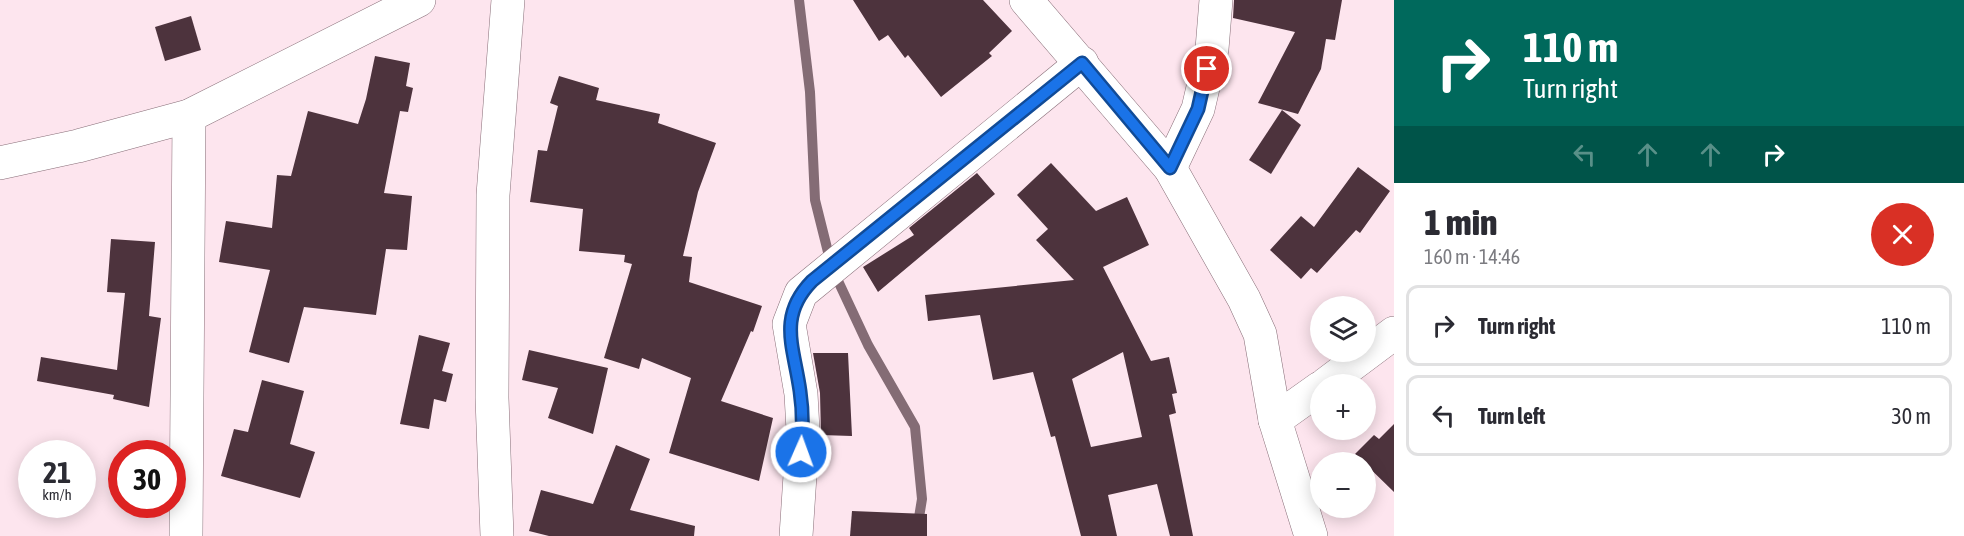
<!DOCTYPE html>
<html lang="en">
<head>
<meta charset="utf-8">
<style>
  :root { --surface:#fff; --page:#f2f2f3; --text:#2b2b33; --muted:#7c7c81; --line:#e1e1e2 }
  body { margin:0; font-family:"Asap Condensed",sans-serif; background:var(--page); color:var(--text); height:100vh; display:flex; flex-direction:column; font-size:22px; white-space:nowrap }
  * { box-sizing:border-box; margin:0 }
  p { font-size:20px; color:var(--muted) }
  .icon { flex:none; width:33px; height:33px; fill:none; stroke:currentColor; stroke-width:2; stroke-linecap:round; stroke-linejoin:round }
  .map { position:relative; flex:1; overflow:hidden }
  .side { display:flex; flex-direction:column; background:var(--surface); width:570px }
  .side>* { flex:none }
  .guide { background:#00695c; color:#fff; overflow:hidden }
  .fabs { position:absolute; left:1310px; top:296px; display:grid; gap:12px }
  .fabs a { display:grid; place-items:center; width:66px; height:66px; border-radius:50%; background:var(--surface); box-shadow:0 3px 15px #0003; font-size:30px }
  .speed { position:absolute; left:18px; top:440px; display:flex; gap:12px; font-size:30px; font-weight:700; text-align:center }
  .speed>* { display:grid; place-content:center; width:78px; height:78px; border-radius:50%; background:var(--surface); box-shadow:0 3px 15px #0003; line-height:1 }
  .speed small { font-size:15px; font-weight:400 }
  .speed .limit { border:9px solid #d22; background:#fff; color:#111 }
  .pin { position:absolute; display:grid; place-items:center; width:51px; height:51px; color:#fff; margin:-26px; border:3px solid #fff; border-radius:50%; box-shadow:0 2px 6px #0007 }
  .me { position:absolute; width:66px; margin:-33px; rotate:2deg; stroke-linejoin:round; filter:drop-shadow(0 0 4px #0008) }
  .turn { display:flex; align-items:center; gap:21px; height:126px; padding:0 30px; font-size:27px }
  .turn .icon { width:78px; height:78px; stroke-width:2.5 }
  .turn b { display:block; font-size:42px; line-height:51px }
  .lanes { display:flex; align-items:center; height:57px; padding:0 30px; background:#0003; justify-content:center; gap:30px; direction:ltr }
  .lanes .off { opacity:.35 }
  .round { display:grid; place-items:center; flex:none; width:63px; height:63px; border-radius:32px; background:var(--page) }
  .overview { display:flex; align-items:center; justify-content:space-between; height:102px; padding:0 30px }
  h1 { font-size:36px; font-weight:800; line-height:45px }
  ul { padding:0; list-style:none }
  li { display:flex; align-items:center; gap:18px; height:81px; margin:0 12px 9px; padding:0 18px; border:3px solid var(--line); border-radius:12px }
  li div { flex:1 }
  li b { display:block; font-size:22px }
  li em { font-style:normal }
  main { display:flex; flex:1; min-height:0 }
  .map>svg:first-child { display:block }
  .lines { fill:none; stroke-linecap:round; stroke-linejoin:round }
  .stream { stroke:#846c75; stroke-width:10 }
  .building { fill:#4d333d; fill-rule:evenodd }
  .minor-casing { stroke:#886e78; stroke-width:34 }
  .minor { stroke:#fff; stroke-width:33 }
  .route-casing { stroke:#114b97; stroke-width:15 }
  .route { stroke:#1a73e8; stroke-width:10 }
</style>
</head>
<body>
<main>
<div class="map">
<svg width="1394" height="536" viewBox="0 0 1394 536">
  <rect width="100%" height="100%" fill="#fde5ee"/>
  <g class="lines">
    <!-- stream -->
    <path class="stream" d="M 799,0 L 810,92 L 815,200 L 832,268 L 868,345 L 915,427 L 922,499 L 916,536"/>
  </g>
  <!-- building -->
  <g class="building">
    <path d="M 853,0 L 983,0 L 1012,31 L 989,53 L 992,56 L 941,97 L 908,55 L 905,58 L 888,35 L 879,41 Z"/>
    <path d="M 1234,0 L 1342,0 L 1335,40 L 1326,39 L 1321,69 L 1298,114 L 1258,103 L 1295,32 L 1233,18 Z"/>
    <path d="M 191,16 L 201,50 L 165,61 L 155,27 Z"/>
    <path d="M 375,56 L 410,63 L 406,86 L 413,88 L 408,112 L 400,111 L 384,193 L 412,196 L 407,250 L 386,249 L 376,315 L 304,307 L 289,363 L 249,352 L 270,270 L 219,262 L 226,221 L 272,228 L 277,175 L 291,176 L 308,111 L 358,124 L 366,99 Z"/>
    <path d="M 559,76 L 599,88 L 596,100 L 660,114 L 658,123 L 716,143 L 698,192 L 683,256 L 692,257 L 689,282 L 762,306 L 753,332 L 751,331 L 721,401 L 773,418 L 759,481 L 669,453 L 691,378 L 642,358 L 639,369 L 604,358 L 632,264 L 624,262 L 625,255 L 579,251 L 583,209 L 530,202 L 538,150 L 547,151 L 558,106 L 550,103 Z"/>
    <path d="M 1282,110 L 1301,125 L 1271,174 L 1249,160 Z"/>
    <path d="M 1051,163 L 1096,211 L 1127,197 L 1149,245 L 1103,267 L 1151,361 L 1169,357 L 1177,393 L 1172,394 L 1176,413 L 1169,415 L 1193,536 L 1170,536 L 1157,484 L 1108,495 L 1117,536 L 1081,536 L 1055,436 L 1051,437 L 1033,372 L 993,380 L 980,315 L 928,321 L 925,295 L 1074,280 L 1036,240 L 1048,229 L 1017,195 ZM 1123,352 L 1142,437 L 1091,447 L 1072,379 Z"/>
    <path d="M 1358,167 L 1390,191 L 1360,233 L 1356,230 L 1317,273 L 1311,268 L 1301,279 L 1270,250 L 1301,216 L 1314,227 Z"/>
    <path d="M 977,173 L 995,194 L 878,292 L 863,267 L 914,235 L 909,228 Z"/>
    <path d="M 111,239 L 155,242 L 149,316 L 161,318 L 149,407 L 113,399 L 114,395 L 37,381 L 41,357 L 117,370 L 125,293 L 107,292 Z"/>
    <path d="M 419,335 L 450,343 L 442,371 L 453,374 L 446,402 L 434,399 L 429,429 L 400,424 Z"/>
    <path d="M 529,350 L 608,368 L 593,434 L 548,418 L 558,388 L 522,380 Z"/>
    <path d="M 813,353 L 848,353 L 852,436 L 821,435 L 820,393 Z"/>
    <path d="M 262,380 L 304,391 L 290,444 L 315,452 L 300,498 L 221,476 L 234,429 L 248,432 Z"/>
    <path d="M 1394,424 L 1394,492 L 1355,454 L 1374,435 L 1379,439 Z"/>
    <path d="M 616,445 L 650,459 L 630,510 L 695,526 L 694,536 L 549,536 L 529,531 L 541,490 L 593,504 Z"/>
    <path d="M 852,511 L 927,514 L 927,536 L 850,536 Z"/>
  </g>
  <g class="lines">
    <defs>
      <g id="minor">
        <path d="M 1026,0 L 1170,168 L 1244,299 L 1260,334 L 1275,420 L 1311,536"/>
        <path d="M 0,163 L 78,146 L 189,116 L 419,0"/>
        <path d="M 1170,168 L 1198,109 L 1212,49 L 1216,0"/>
        <path d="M 1326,384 L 1394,333"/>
        <path d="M 1275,420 L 1320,388"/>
        <path d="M 186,536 L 189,116"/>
        <path d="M 497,536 L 492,398 L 493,195 L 508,0"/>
        <path d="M 796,536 L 803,430 L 801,394 L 789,324 L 801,293 L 1082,63"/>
      </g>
    </defs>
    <!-- minor casing -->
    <use href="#minor" class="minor-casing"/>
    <!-- minor -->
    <use href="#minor" class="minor"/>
  </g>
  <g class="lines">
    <defs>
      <path id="route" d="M 801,452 C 803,431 803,411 800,391 C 794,347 777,317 812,281 L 1082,63 L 1170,168 L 1198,109 L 1207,69"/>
    </defs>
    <!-- route casing -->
    <use href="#route" class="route-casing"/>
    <!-- route -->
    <use href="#route" class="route"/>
  </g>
</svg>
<div class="fabs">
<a><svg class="icon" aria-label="layers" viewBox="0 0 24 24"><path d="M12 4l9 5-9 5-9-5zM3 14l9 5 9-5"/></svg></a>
<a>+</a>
<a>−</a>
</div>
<div class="speed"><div>21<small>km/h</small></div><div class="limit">30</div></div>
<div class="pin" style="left:1207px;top:69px;background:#d93025"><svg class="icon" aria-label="arrive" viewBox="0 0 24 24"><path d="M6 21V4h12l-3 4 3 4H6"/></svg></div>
<svg class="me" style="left:801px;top:452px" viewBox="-20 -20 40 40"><circle r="17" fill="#1a73e8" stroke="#fff" stroke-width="3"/><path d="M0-11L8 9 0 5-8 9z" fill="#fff"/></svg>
</div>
<section class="side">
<div class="guide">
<div class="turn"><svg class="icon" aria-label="right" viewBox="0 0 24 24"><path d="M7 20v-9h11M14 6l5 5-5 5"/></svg><div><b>110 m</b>Turn right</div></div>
<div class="lanes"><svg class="icon off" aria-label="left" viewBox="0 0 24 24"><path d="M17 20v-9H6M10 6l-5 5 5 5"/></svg><svg class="icon off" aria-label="ahead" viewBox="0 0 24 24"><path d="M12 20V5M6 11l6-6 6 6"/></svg><svg class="icon off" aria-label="ahead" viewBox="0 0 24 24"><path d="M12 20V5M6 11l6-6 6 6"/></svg><svg class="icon" aria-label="right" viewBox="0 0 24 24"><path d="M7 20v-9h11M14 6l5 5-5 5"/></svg></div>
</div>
<div class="overview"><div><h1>1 min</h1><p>160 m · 14:46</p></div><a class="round" style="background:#d93025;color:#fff"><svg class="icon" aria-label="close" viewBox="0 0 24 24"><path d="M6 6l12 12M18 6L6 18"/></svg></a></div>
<ul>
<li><svg class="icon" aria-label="right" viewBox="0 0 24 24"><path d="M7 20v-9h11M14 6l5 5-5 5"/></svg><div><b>Turn right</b></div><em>110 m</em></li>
<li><svg class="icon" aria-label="left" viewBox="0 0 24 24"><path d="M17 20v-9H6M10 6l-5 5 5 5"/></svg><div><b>Turn left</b></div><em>30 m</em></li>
</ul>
</section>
</main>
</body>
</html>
